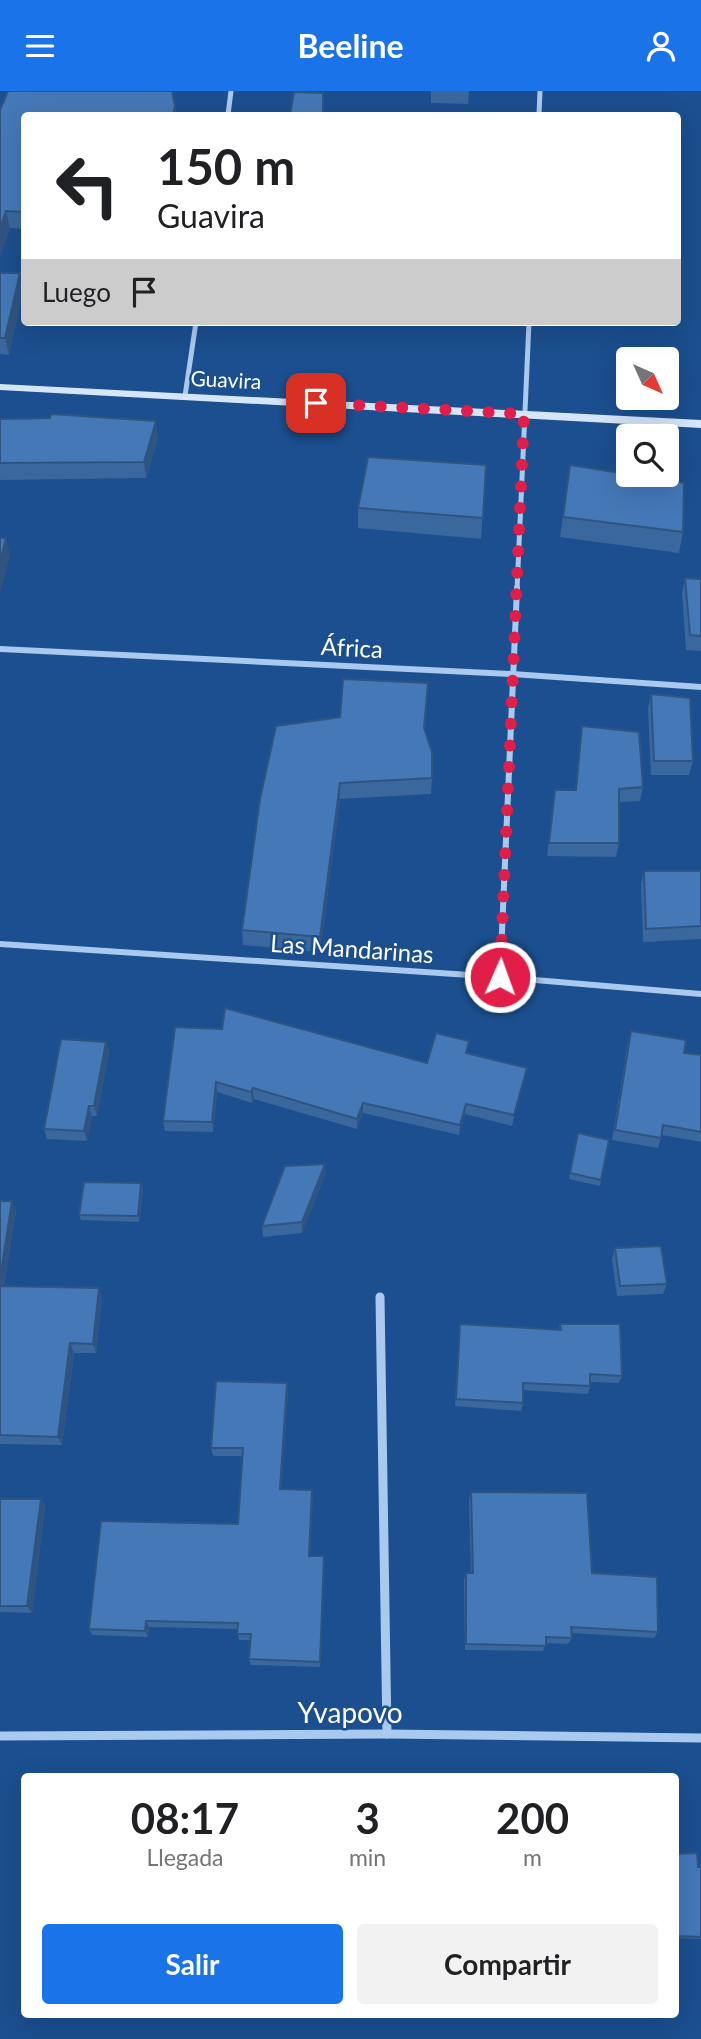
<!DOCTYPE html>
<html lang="es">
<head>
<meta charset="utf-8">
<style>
  :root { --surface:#fff; --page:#f2f2f2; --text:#202124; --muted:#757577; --accent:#1a73e8 }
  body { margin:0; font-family:Lato,sans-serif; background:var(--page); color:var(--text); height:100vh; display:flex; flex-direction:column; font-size:26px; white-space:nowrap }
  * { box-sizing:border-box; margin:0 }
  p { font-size:23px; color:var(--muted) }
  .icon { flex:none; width:38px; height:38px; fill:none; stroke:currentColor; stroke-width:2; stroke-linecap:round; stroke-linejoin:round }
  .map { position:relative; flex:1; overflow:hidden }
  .side { position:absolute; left:21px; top:1682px; width:658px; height:245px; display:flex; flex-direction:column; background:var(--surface); border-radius:7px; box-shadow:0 7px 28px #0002 }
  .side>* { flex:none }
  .hud { position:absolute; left:21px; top:21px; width:660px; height:214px; border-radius:7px; box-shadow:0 7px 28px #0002; background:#fff; color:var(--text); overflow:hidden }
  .needle { width:46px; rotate:135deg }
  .fabs { position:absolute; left:616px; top:256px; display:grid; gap:14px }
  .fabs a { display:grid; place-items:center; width:63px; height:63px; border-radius:7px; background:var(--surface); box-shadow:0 7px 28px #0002; font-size:35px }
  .pin { position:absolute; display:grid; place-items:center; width:60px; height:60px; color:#fff; margin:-30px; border-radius:14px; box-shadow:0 4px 10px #0006 }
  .me { position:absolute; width:77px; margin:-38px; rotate:2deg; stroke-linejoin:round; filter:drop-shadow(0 0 5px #0008) }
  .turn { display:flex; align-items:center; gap:24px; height:147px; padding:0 21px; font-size:32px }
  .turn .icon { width:91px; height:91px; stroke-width:2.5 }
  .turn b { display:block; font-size:49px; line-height:60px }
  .then { display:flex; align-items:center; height:66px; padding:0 21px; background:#0003; gap:14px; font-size:26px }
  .eta { display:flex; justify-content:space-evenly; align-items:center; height:119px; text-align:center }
  .eta b { font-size:42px; font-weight:700; line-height:49px }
  .cta { display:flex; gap:14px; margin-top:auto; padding:14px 21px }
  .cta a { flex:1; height:80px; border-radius:7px; background:var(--accent); color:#fff; font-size:28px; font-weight:700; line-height:80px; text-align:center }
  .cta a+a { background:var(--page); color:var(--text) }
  header { display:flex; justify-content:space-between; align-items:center; height:91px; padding:0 21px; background:var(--accent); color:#fff; font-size:32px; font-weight:700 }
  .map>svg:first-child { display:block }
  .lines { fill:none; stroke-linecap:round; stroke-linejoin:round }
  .street-far2 { stroke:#a9c9ee; stroke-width:5 }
  .street-far1 { stroke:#a9c9ee; stroke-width:6 }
  .street { stroke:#a9c9ee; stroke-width:9 }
  .secondary { fill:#d6e6fa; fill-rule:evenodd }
  .wall { fill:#3a679d }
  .shaded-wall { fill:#305480 }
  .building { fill:#4478b7; stroke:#305480; stroke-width:2 }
  .route { stroke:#e11d48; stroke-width:12; stroke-dasharray:0 21.6 }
  .labels { text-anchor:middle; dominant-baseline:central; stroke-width:5; stroke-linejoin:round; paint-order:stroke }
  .far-street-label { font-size:21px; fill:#fff; stroke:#1b4f8f }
  .street-label { font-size:24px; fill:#fff; stroke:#1b4f8f }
  .near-street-label { font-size:28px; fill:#fff; stroke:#1b4f8f }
</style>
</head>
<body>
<header><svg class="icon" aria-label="menu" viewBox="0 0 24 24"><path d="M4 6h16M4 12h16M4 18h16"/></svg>Beeline<svg class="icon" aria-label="person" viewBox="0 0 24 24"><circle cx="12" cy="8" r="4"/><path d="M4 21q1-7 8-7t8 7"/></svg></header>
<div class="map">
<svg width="701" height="1948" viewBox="0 0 701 1948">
  <rect width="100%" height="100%" fill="#1b4f8f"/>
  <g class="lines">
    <!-- street-far2 -->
    <g class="street-far2">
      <path d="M 228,24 L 231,0"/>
      <path d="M 539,24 L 540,0"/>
      <path d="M 185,305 L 196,231"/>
      <path d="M 517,499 L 529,231"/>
    </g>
    <!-- street-far1 -->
    <g class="street-far1">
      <path d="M 0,558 L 512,583 L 701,596"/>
      <path d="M 0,853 L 500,886 L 701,903"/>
      <path d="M 500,886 L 517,497"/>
    </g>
    <!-- street -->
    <g class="street">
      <path d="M 380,1206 L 387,1643"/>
      <path d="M 0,1645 L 387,1643 L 701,1647"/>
    </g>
    <!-- secondary -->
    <path class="secondary" d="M 0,293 L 701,329 L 701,337 L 0,299 Z"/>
  </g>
  <!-- wall -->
  <g class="wall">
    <path d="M 431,0 L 469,0 L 468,13 L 431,12 Z"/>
    <path d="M 175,15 L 176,24 L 24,24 L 24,138 L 10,137 L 0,165 L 0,19 Z"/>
    <path d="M 0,182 L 23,200 L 9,264 L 0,263 Z"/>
    <path d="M 0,328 L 158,347 L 146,387 L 0,389 Z"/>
    <path d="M 486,374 L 481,448 L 358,437 L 358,417 Z"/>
    <path d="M 570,374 L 683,441 L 679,462 L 560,446 Z"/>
    <path d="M 685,487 L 701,488 L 701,560 L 686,559 L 682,502 Z"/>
    <path d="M 651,603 L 693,670 L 689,684 L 651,684 L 648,617 Z"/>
    <path d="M 427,609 L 425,638 L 432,687 L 431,703 L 340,708 L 320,861 L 243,854 L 242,839 L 340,626 Z"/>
    <path d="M 582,635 L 643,696 L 640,710 L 619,711 L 619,752 L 616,766 L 547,765 L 555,699 L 575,699 Z"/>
    <path d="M 644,780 L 701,780 L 701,848 L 643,851 L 641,793 Z"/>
    <path d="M 175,936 L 427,972 L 467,963 L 527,977 L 512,1035 L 465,1023 L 459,1044 L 363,1022 L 357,1038 L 254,1008 L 252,1012 L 217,1001 L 213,1041 L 165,1040 L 163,1030 Z"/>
    <path d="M 631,940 L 684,962 L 701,964 L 701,1051 L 662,1044 L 658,1057 L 612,1049 L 628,951 Z"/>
    <path d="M 106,951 L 109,961 L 97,1025 L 92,1025 L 87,1050 L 47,1048 L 44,1038 Z"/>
    <path d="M 578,1042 L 601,1089 L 600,1095 L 569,1088 Z"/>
    <path d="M 325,1073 L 325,1084 L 302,1142 L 263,1146 L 262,1135 Z"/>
    <path d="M 143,1097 L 139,1131 L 81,1129 L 79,1124 Z"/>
    <path d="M 0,1110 L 16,1119 L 4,1195 L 102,1207 L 96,1262 L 74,1262 L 62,1354 L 0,1353 Z"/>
    <path d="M 615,1157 L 667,1193 L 663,1203 L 617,1205 L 612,1168 Z"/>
    <path d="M 460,1233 L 559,1239 L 560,1233 L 622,1285 L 619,1292 L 590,1291 L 590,1295 L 588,1303 L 523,1299 L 523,1312 L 521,1320 L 455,1315 Z"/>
    <path d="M 287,1292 L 288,1300 L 281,1398 L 312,1399 L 310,1465 L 324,1472 L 320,1576 L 251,1574 L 249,1568 L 250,1549 L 239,1549 L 237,1538 L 149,1536 L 148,1546 L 92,1544 L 89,1538 L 238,1433 L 243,1365 L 213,1365 L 211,1357 Z"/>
    <path d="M 471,1401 L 592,1482 L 658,1541 L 654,1547 L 571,1542 L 572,1547 L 568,1553 L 546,1552 L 543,1560 L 465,1559 L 464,1489 L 466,1482 L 471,1482 L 469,1409 Z"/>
    <path d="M 0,1408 L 41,1408 L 45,1416 L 32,1522 L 0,1521 Z"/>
    <path d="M 676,1748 L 677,1763 L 698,1776 L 701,1776 L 701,1848 L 676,1847 Z"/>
  </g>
  <!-- shaded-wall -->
  <g class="shaded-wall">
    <path d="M 6,120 L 10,137 L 0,165 L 0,138 Z"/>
    <path d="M 20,182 L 23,200 L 9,264 L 5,247 Z"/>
    <path d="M 156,330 L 158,347 L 146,387 L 144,371 Z"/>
    <path d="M 6,447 L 10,464 L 0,503 L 0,471 Z"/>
    <path d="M 340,692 L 340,708 L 320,861 L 320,846 Z"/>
    <path d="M 106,951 L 109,961 L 97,1025 L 94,1015 Z"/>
    <path d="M 527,977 L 525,988 L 512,1035 L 514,1024 Z"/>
    <path d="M 216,991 L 217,1001 L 213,1041 L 212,1031 Z"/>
    <path d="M 253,997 L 254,1008 L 252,1012 L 251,1001 Z"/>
    <path d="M 363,1012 L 363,1022 L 357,1038 L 357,1028 Z"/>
    <path d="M 466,1013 L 465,1023 L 459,1044 L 460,1034 Z"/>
    <path d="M 89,1015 L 92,1025 L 87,1050 L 84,1040 Z"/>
    <path d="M 325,1073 L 325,1084 L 302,1142 L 302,1131 Z"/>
    <path d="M 141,1092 L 143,1097 L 139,1131 L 138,1125 Z"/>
    <path d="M 12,1110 L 16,1119 L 3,1201 L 0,1194 L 0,1188 Z"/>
    <path d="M 99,1197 L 102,1207 L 96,1262 L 93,1253 Z"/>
    <path d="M 70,1252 L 74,1262 L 62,1354 L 58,1346 Z"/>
    <path d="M 287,1292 L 288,1300 L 281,1406 L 280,1398 Z"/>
    <path d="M 312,1399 L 313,1406 L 310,1472 L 309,1465 Z"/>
    <path d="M 41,1408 L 45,1416 L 32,1522 L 27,1515 Z"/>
    <path d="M 146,1530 L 149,1536 L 148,1546 L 145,1540 Z"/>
  </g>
  <!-- building -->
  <g class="building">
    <path d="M 8,0 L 172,0 L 175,15 L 173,24 L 24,24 L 24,121 L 6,120 L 0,138 L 0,19 Z"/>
    <path d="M 294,1 L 323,2 L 323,24 L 290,24 Z"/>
    <path d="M 0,182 L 20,182 L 5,247 L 0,247 Z"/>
    <path d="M 51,323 L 156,330 L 144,371 L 0,372 L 0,328 L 50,327 Z"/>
    <path d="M 368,366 L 486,374 L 483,427 L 358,417 Z"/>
    <path d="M 570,374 L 684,392 L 683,441 L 563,426 Z"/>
    <path d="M 0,447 L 6,447 L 0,471 Z"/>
    <path d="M 685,487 L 701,488 L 701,545 L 690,544 Z"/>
    <path d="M 343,588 L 428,592 L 424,637 L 432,661 L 432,687 L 340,692 L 320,846 L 242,839 L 260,708 L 276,635 L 340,626 Z"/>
    <path d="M 651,603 L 690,607 L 693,670 L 654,670 Z"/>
    <path d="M 582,635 L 639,641 L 643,696 L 619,698 L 619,752 L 549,752 L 555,699 L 576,699 Z"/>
    <path d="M 644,780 L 701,780 L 701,835 L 646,838 Z"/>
    <path d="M 225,917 L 427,972 L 436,942 L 469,950 L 466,962 L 527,977 L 514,1024 L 466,1013 L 460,1034 L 363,1012 L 357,1028 L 253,997 L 251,1001 L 216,991 L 212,1031 L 163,1030 L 175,936 L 222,938 Z"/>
    <path d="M 631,940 L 686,949 L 684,962 L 701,964 L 701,1041 L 663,1034 L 661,1047 L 615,1039 Z"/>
    <path d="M 61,948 L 106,951 L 94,1015 L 89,1015 L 84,1040 L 44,1038 Z"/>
    <path d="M 578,1042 L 609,1049 L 601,1089 L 570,1082 Z"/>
    <path d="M 325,1073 L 302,1131 L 262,1135 L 285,1075 Z"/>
    <path d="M 84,1091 L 141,1092 L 138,1125 L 79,1124 Z"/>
    <path d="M 0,1110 L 12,1110 L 0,1188 Z"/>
    <path d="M 661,1155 L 667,1193 L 620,1195 L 615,1157 Z"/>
    <path d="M 0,1195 L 99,1197 L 93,1253 L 70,1252 L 58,1346 L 0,1344 Z"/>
    <path d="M 460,1233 L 561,1239 L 560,1233 L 620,1233 L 622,1285 L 590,1283 L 590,1295 L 523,1292 L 523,1312 L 456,1308 Z"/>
    <path d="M 216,1290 L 287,1292 L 280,1398 L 312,1399 L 309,1465 L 324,1465 L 320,1571 L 249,1568 L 251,1543 L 237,1543 L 238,1532 L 146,1530 L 145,1540 L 89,1538 L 101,1430 L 238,1433 L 243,1357 L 211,1357 Z"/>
    <path d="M 471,1401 L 587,1402 L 592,1482 L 657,1486 L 658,1541 L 571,1536 L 572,1547 L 546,1546 L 546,1555 L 466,1553 L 466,1482 L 473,1482 Z"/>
    <path d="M 0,1408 L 41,1408 L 27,1515 L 0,1515 Z"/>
    <path d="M 676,1748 L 677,1763 L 697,1762 L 698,1776 L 701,1776 L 701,1846 L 676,1845 Z"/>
  </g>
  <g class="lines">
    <!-- route -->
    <path class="route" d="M 316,312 L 524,323 L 500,886"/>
  </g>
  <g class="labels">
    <!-- far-street labels -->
    <g class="far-street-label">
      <text transform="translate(226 288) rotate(3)">Guavira</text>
    </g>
    <!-- street labels -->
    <g class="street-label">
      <text transform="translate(352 556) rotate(3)">África</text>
      <text transform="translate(352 857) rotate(4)">Las Mandarinas</text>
    </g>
    <!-- near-street labels -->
    <g class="near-street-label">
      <text x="350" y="1621">Yvapovo</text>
    </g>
  </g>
</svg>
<div class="fabs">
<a><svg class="needle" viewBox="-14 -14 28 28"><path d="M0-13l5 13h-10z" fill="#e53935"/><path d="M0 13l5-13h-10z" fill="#757577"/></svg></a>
<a><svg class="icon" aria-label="search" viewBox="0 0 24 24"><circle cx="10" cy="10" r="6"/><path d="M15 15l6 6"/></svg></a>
</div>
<div class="pin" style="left:316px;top:312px;background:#d93025"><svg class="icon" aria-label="arrive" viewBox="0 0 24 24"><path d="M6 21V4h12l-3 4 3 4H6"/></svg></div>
<svg class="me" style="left:500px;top:886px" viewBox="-20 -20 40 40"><circle r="17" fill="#e11d48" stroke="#fff" stroke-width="3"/><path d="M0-11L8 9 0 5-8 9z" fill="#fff"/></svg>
<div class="hud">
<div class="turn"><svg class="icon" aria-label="left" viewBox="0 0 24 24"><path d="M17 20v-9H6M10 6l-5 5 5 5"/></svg><div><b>150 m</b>Guavira</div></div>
<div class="then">Luego<svg class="icon" aria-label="arrive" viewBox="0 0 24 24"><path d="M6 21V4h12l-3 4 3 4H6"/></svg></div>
</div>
<section class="side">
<div class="eta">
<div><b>08:17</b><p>Llegada</p></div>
<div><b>3</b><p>min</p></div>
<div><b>200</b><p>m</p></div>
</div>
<div class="cta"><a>Salir</a><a>Compartir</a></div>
</section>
</div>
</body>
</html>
